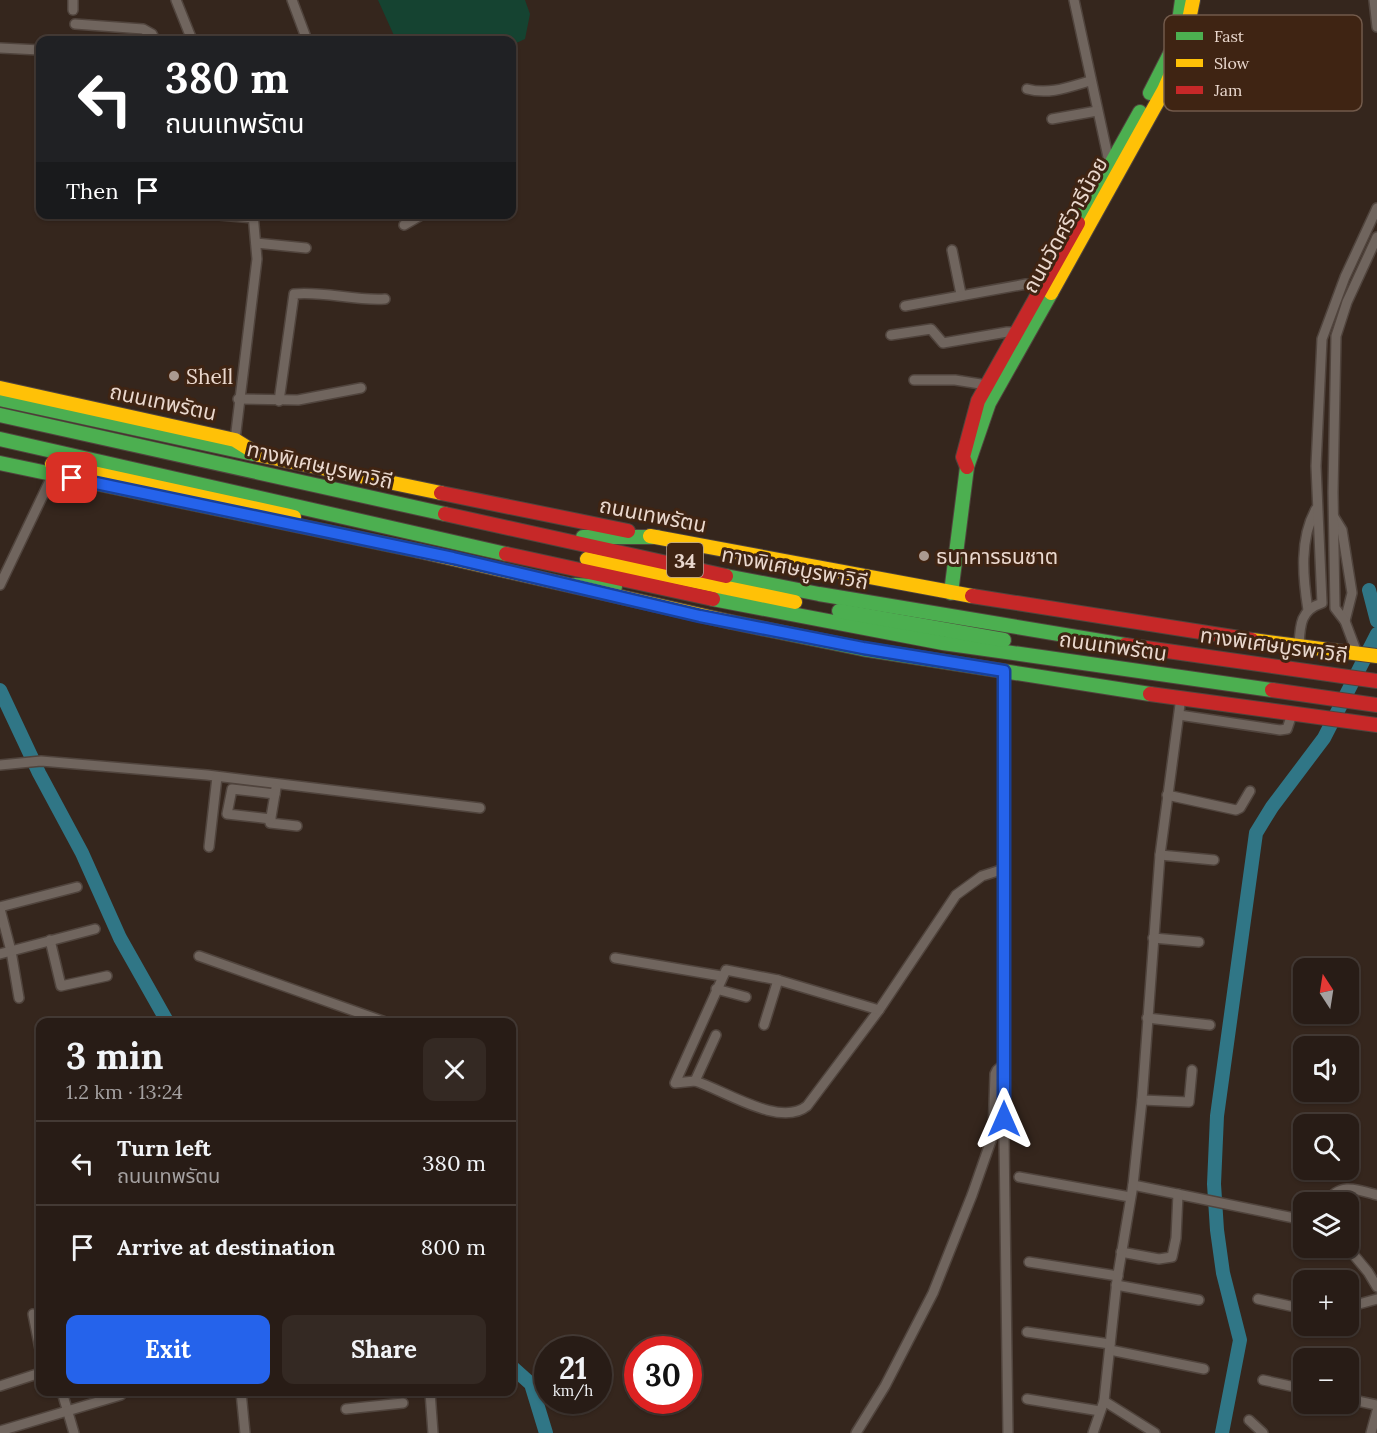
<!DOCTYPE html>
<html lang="en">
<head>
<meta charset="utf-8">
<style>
  :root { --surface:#281c16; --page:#342923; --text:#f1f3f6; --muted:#a5a1a1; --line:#443a35; --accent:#2563eb }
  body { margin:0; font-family:Lora,"Noto Sans Thai",serif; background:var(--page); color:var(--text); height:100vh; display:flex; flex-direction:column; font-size:22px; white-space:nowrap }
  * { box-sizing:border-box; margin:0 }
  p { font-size:20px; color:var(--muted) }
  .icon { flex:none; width:33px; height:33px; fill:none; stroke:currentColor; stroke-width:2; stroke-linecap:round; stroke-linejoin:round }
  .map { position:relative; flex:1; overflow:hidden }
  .panel { position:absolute; left:36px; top:1018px; width:480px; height:378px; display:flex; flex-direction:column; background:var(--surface); border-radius:12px; box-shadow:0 2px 4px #0004,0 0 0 2px var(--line) }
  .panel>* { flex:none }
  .top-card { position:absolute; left:36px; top:36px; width:480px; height:183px; border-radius:12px; box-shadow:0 2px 4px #0004,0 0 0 2px var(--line); background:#202124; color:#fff; overflow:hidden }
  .needle { width:39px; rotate:348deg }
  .tools { position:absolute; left:1293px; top:958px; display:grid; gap:12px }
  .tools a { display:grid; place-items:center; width:66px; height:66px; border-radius:12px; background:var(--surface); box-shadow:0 2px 4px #0004,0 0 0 2px var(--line); font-size:30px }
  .speed { position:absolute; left:534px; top:1336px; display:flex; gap:12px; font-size:30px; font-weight:700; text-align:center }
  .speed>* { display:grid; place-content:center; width:78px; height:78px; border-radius:50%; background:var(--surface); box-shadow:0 2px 4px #0004,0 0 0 2px var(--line); line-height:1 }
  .speed small { font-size:15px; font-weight:400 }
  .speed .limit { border:9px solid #d22; background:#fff; color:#111 }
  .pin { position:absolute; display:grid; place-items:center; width:51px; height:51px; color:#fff; margin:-26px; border-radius:12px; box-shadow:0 3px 9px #0006 }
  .me { position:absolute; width:66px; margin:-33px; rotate:0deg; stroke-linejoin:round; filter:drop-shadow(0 0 4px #0008) }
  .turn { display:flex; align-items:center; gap:21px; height:126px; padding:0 30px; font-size:27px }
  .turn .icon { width:78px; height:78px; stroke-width:2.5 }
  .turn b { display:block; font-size:42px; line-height:51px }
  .then { display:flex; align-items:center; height:57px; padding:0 30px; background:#0003; gap:12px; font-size:22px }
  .round { display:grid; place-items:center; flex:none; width:63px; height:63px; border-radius:12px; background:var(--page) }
  .overview { display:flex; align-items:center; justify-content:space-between; height:102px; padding:0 30px }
  h1 { font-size:36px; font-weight:700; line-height:45px }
  .primary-button { display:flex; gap:12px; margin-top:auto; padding:12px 30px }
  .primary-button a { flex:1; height:69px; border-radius:12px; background:var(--accent); color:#fff; font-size:24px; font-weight:700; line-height:69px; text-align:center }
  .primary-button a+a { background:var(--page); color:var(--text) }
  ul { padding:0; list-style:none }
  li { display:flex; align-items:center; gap:18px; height:84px; padding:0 30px; border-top:2px solid var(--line) }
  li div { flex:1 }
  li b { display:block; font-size:22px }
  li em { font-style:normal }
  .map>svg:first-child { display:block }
  .green { fill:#154331 }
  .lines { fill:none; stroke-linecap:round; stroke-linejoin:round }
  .river { stroke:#307686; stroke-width:14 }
  .street-casing { stroke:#50443d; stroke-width:12 }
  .fast-casing { stroke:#50443d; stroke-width:16 }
  .slow-casing { stroke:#50443d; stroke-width:16 }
  .jam-casing { stroke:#50443d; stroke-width:16 }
  .street { stroke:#70655e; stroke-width:9 }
  .fast { stroke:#4caf50; stroke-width:14 }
  .slow { stroke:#ffc107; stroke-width:14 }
  .jam { stroke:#c62828; stroke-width:14 }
  .route-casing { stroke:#184099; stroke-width:15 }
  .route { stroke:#2563eb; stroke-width:10 }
  .poi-dot { fill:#ab9a90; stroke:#3f2413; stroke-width:2 }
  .labels { text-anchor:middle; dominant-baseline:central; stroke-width:6; stroke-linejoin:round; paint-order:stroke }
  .shield { fill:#3f2413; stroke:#b7a296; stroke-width:1.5 }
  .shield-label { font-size:20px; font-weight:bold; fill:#ead8ce }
  .street-label { font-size:21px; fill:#ead8ce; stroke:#3f2413 }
  .poi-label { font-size:21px; fill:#ead8ce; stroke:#3f2413; text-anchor:start }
  .key { fill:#3f2413; stroke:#725a4b; stroke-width:1.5 }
  .key-label { font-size:16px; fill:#ead8ce }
</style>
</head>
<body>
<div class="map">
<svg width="1377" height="1433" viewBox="0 0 1377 1433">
  <rect width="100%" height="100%" fill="#35261d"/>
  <!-- green -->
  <path class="green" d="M 378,0 L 525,0 L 530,14 L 525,39 L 512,45 L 512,40 L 396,40 Z"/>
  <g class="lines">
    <!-- river -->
    <g class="river">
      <path d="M 1369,590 L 1377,621"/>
      <path d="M 0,690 L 39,773 L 82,853 L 120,938 L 168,1023"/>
      <path d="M 512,1367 L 531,1384 L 546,1433"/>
      <path d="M 1222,1433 L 1240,1340 L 1223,1273 L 1217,1230 L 1214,1184 L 1217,1116 L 1256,833 L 1272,807 L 1324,738 L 1377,634"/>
    </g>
    <defs>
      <g id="street">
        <path d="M 176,0 L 192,40"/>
        <path d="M 292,0 L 307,40"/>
        <path d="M 1074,0 L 1110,166"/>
        <path d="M 1374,0 L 1377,27"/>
        <path d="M 73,10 L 73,0"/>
        <path d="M 75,24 L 143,29 L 152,34 L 155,40"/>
        <path d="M 0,48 L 40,50"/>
        <path d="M 1027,89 C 1049,95 1069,87 1090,81"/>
        <path d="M 1052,119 L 1097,111"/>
        <path d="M 208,214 L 254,218"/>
        <path d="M 404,225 L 423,214"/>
        <path d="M 256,243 L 306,248"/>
        <path d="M 952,250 L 961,294"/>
        <path d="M 905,306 L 1026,284 L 1042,289"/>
        <path d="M 891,335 L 931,329 L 943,343 L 1007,332 L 1019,332"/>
        <path d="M 914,380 L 955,380 L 987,385"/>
        <path d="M 238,399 L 298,400 L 361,388"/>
        <path d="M 279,401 L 294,294 C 324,291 354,301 385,299"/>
        <path d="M 235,440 L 257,259 L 253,214"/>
        <path d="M 1334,517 L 1342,530 L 1352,593 L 1345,621"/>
        <path d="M 0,585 L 53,474"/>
        <path d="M 1308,610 C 1303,578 1299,539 1316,509"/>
        <path d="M 1299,646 C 1300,626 1300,610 1322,603 L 1316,466 L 1322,339 L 1345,277 L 1377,208"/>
        <path d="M 1357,653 L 1345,621 L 1335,608 L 1333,492 L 1336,336 L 1347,302 L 1377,237"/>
        <path d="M 1004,671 L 1004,1137 L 1008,1433"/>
        <path d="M 1179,715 L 1280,730 L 1287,729 L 1292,714"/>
        <path d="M 0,765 L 41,761 L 207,775 L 480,808"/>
        <path d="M 276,788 L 270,823 L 297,826"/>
        <path d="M 1167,795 L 1236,810 L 1240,808 L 1250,791"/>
        <path d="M 271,819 L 227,814 L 232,789 L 275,794"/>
        <path d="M 209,847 L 217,777"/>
        <path d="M 1160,855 L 1214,860"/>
        <path d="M 0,907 L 77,887"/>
        <path d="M 0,909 L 11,951 L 19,998"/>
        <path d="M 1153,938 L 1199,942"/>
        <path d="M 50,940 L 61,986 L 107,976"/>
        <path d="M 0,954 L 95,929"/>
        <path d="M 199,956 L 388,1023"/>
        <path d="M 615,958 L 721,976"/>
        <path d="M 716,989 L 746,997"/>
        <path d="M 1147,1018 L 1210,1025"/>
        <path d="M 764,1025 L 778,980"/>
        <path d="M 716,1035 L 695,1081 C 724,1090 780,1128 807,1106 L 879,1010 L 956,895 L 982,876 L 1004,869"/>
        <path d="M 695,1081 L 675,1083 L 726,970 L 778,980 L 879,1010"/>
        <path d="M 1142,1100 L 1189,1102 L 1192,1070"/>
        <path d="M 1019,1177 L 1130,1197"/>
        <path d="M 1133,1185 L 1304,1220"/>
        <path d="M 1326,1203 C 1340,1182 1356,1189 1377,1195"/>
        <path d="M 1348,1248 L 1368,1272 L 1377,1287"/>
        <path d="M 1121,1252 L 1159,1259 L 1172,1257 L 1176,1238 L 1178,1194"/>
        <path d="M 1029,1262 L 1118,1276"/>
        <path d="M 1116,1285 L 1199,1300"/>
        <path d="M 1258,1299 L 1304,1309"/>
        <path d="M 1348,1307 L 1377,1299"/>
        <path d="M 33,1314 L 40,1349"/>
        <path d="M 1027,1332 L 1110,1344"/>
        <path d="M 1110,1350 L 1204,1369"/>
        <path d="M 1263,1380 L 1304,1389"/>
        <path d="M 0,1386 L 40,1373"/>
        <path d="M 62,1392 L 74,1433"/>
        <path d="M 241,1392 L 245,1433"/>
        <path d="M 430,1392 L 433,1433"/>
        <path d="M 1027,1399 L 1100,1411"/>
        <path d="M 1348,1399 L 1377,1405"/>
        <path d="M 1104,1401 L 1155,1433"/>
        <path d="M 346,1409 L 403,1403"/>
        <path d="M 1249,1420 L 1263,1433"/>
        <path d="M 0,1431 L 121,1395"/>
        <path d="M 856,1433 L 885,1386 L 933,1293 L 972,1195 L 993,1135 L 995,1074 L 997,1070 L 1003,1065"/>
        <path d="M 1093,1433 L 1104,1401 L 1117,1280 L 1133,1185 L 1142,1100 L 1160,855 L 1181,697"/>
        <path d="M 1371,1433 L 1377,1411"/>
      </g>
      <g id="fast">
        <path d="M 1150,93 L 1176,42 L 1182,0"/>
        <path d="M 1078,223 L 1140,112"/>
        <path d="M 0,399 L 253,454"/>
        <path d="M 0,415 L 445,514"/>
        <path d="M 0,439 L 506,554"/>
        <path d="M 0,463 L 419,551"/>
        <path d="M 583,537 L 657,537"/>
        <path d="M 726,576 L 819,594 L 1125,645"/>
        <path d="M 575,585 L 615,587"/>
        <path d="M 951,593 L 967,467 L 989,403 L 1051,293"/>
        <path d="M 713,599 L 943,643 L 1272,690"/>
        <path d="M 839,611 L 1004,640"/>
        <path d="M 731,622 L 863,649 L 1150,694"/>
      </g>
      <g id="slow">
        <path d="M 1051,293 L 1164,90 L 1184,44 L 1193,0"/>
        <path d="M 0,388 L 235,440 L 259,455 L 441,493"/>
        <path d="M 52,464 L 294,517"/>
        <path d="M 650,536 L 972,596"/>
        <path d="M 419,551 L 731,622"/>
        <path d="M 587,559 L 795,602"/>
        <path d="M 1252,640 L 1377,656"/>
      </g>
      <g id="jam">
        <path d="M 967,467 L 963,457 L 978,401 L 1078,223"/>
        <path d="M 441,493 L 628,531"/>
        <path d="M 445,514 L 726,576"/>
        <path d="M 506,554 L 713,599"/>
        <path d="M 972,596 L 1252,640"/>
        <path d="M 1125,645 L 1377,681"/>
        <path d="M 1272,690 L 1377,705"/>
        <path d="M 1150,694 L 1377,725"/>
      </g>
    </defs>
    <!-- street casing -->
    <use href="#street" class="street-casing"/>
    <!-- fast casing -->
    <use href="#fast" class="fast-casing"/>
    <!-- slow casing -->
    <use href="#slow" class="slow-casing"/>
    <!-- jam casing -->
    <use href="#jam" class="jam-casing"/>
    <!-- street -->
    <use href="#street" class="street"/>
    <!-- fast -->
    <use href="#fast" class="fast"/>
    <!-- slow -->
    <use href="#slow" class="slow"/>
    <!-- jam -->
    <use href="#jam" class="jam"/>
  </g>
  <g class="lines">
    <defs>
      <path id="route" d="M 72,478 L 453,558 L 700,616 L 863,648 L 1004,671 L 1004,1119"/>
    </defs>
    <!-- route casing -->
    <use href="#route" class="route-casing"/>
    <!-- route -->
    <use href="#route" class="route"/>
  </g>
  <!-- markers -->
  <g class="poi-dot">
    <circle cx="174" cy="376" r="6"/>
    <circle cx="924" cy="556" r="6"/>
  </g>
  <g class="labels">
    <!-- shield labels -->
    <rect class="shield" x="667" y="543" width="36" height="34" rx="4.5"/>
    <g class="shield-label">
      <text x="685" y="560">34</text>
    </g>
    <!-- street labels -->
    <g class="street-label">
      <text transform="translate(1065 225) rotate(-61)">ถนนวัดศรีวารีน้อย</text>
      <text transform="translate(163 402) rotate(12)">ถนนเทพรัตน</text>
      <text transform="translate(320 465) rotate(13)">ทางพิเศษบูรพาวิถี</text>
      <text transform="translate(653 515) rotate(11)">ถนนเทพรัตน</text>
      <text transform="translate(795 568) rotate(11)">ทางพิเศษบูรพาวิถี</text>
      <text transform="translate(1274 645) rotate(8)">ทางพิเศษบูรพาวิถี</text>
      <text transform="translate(1113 646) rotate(8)">ถนนเทพรัตน</text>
    </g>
    <!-- poi labels -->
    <g class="poi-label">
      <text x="186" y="376">Shell</text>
      <text x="936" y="556">ธนาคารธนชาต</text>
    </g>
  </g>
  <!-- legend -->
  <rect x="1164" y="15" width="198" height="96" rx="9" class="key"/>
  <rect x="1176" y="32" width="27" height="8" fill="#4caf50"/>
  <rect x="1176" y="59" width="27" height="8" fill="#ffc107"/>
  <rect x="1176" y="86" width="27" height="8" fill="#c62828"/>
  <g class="key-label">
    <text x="1214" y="42">Fast</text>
    <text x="1214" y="69">Slow</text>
    <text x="1214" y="96">Jam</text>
  </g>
</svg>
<div class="tools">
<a><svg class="needle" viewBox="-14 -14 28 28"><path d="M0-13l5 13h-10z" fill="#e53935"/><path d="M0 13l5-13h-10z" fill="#a5a1a1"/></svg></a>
<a><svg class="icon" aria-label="sound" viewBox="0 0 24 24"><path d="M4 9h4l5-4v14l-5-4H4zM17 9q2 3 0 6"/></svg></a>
<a><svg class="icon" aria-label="search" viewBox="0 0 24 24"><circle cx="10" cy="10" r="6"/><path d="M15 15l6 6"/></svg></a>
<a><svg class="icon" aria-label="layers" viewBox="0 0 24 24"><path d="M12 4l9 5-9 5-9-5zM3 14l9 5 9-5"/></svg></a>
<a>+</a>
<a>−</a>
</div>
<div class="speed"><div>21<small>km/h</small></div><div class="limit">30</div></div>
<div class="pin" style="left:72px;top:478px;background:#d93025"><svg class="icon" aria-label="arrive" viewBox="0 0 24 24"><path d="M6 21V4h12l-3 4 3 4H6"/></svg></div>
<svg class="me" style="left:1004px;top:1119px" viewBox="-20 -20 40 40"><path d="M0-17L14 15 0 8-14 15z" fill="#2563eb" stroke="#fff" stroke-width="4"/></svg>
<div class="top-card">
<div class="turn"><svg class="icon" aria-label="left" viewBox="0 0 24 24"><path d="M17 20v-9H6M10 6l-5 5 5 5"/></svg><div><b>380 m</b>ถนนเทพรัตน</div></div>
<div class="then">Then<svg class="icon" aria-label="arrive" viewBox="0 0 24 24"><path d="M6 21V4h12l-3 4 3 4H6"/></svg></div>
</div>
<section class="panel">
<div class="overview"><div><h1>3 min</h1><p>1.2 km · 13:24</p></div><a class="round"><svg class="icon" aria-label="close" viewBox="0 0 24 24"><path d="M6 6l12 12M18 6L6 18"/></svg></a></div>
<ul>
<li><svg class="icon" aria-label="left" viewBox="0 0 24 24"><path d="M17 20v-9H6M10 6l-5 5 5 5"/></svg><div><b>Turn left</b><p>ถนนเทพรัตน</p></div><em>380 m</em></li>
<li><svg class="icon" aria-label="arrive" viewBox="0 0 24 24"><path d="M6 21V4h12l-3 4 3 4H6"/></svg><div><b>Arrive at destination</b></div><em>800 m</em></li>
</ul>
<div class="primary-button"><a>Exit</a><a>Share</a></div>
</section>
</div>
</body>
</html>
